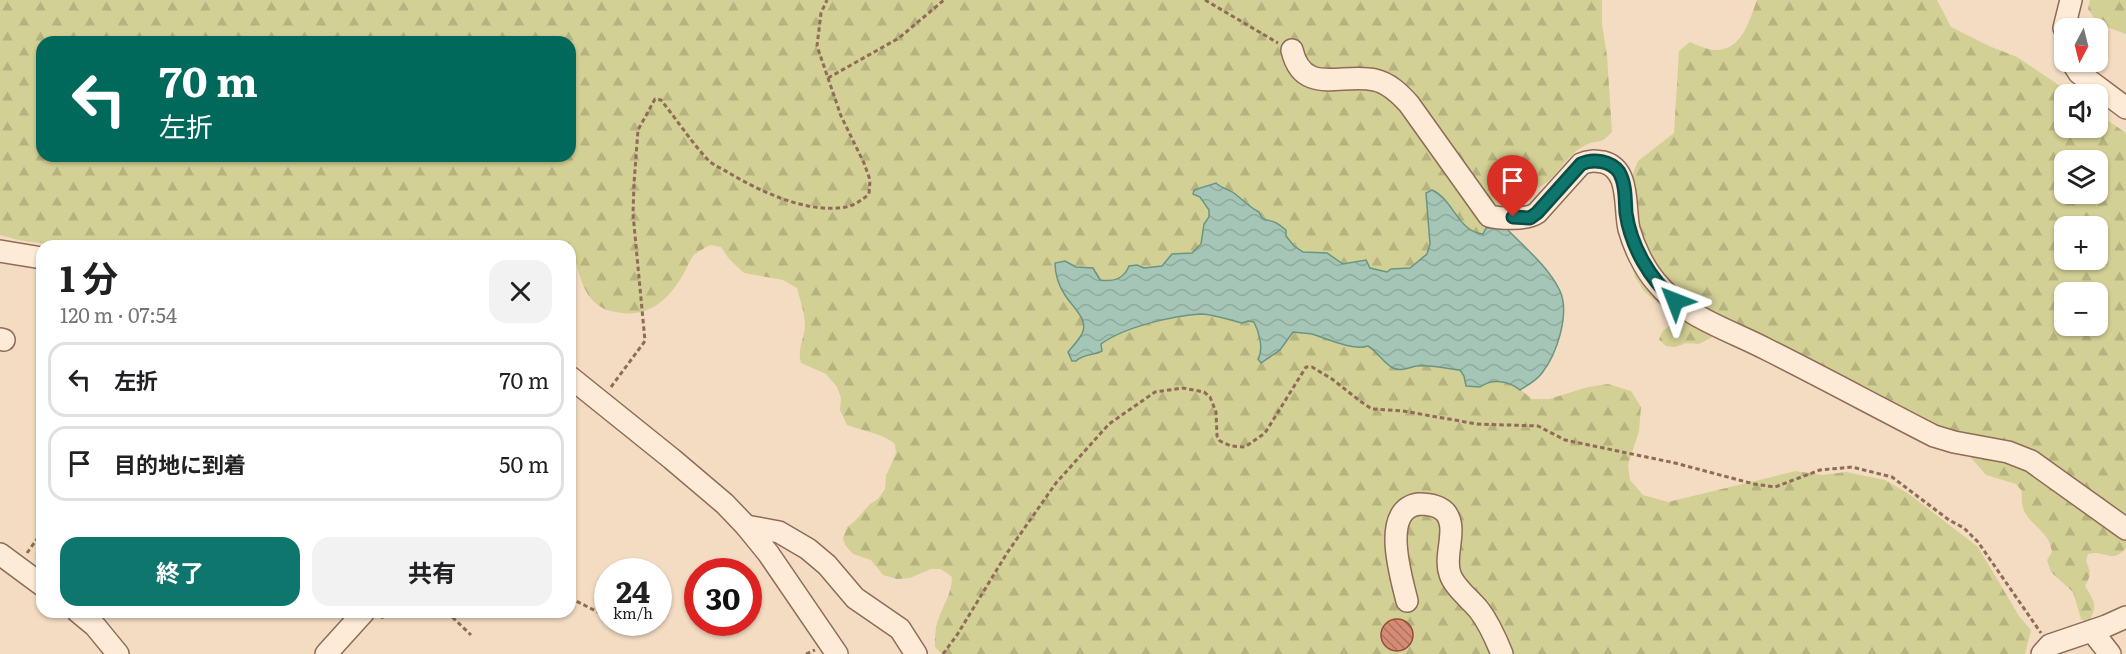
<!DOCTYPE html>
<html lang="ja">
<head>
<meta charset="utf-8">
<style>
  :root { --surface:#fff; --page:#f2f2f2; --text:#202124; --muted:#757577; --line:#e0e0e0; --accent:#0f766e }
  body { margin:0; font-family:Literata,"Noto Sans JP",serif; background:var(--page); color:var(--text); height:100vh; display:flex; flex-direction:column; font-size:22px; white-space:nowrap }
  * { box-sizing:border-box; margin:0 }
  p { font-size:20px; color:var(--muted) }
  .icon { flex:none; width:33px; height:33px; fill:none; stroke:currentColor; stroke-width:2; stroke-linecap:round; stroke-linejoin:round }
  .map { position:relative; flex:1; overflow:hidden }
  .side { position:absolute; left:36px; top:240px; width:540px; height:378px; display:flex; flex-direction:column; background:var(--surface); border-radius:18px; box-shadow:0 2px 4px #0004 }
  .side>* { flex:none }
  .guide { position:absolute; left:36px; top:36px; width:540px; height:126px; border-radius:18px; box-shadow:0 2px 4px #0004; background:#00695c; color:#fff; overflow:hidden }
  .needle { width:39px; rotate:187deg }
  .buttons { position:absolute; left:2054px; top:18px; display:grid; gap:12px }
  .buttons a { display:grid; place-items:center; width:54px; height:54px; border-radius:12px; background:var(--surface); box-shadow:0 2px 4px #0004; font-size:30px }
  .speed { position:absolute; left:594px; top:558px; display:flex; gap:12px; font-size:30px; font-weight:700; text-align:center }
  .speed>* { display:grid; place-content:center; width:78px; height:78px; border-radius:50%; background:var(--surface); box-shadow:0 2px 4px #0004; line-height:1 }
  .speed small { font-size:15px; font-weight:400 }
  .speed .limit { border:9px solid #d22; background:#fff; color:#111 }
  .pin { position:absolute; display:grid; place-items:center; width:51px; height:51px; color:#fff; margin:-62px -26px; border-radius:50% 50% 50% 0; rotate:-45deg; box-shadow:0 0 6px #0007 }
  .pin .icon { rotate:45deg }
  .me { position:absolute; width:66px; margin:-33px; rotate:315deg; stroke-linejoin:round; filter:drop-shadow(0 0 4px #0008) }
  .turn { display:flex; align-items:center; gap:21px; height:126px; padding:0 24px; font-size:27px }
  .turn .icon { width:78px; height:78px; stroke-width:2.5 }
  .turn b { display:block; font-size:42px; line-height:51px }
  .round { display:grid; place-items:center; flex:none; width:63px; height:63px; border-radius:18px; background:var(--page) }
  .headline { display:flex; align-items:center; justify-content:space-between; height:102px; padding:0 24px }
  h1 { font-size:36px; font-weight:700; line-height:45px }
  .action { display:flex; gap:12px; margin-top:auto; padding:12px 24px }
  .action a { flex:1; height:69px; border-radius:18px; background:var(--accent); color:#fff; font-size:24px; font-weight:700; line-height:69px; text-align:center }
  .action a+a { background:var(--page); color:var(--text) }
  ul { padding:0; list-style:none }
  li { display:flex; align-items:center; gap:18px; height:75px; margin:0 12px 9px; padding:0 12px; border:3px solid var(--line); border-radius:18px }
  li div { flex:1 }
  li b { display:block; font-size:22px }
  li em { font-style:normal }
  .map>svg:first-child { display:block }
  .forest { fill:url(#forest-firs); fill-rule:evenodd }
  .water { fill:url(#water-waves); stroke:#6a9583; stroke-width:1.5 }
  .building { fill:url(#building-back-hatch); stroke:#924d39; stroke-width:1.5 }
  .lines { fill:none; stroke-linecap:round; stroke-linejoin:round }
  .minor-casing { stroke:#906b57; stroke-width:24 }
  .path { stroke:#906b57; stroke-width:3; stroke-dasharray:4.5 3; stroke-linecap:butt }
  .minor { stroke:#fdebd7; stroke-width:21 }
  .route-casing { stroke:#0a4d48; stroke-width:15 }
  .route { stroke:#0f766e; stroke-width:10 }
</style>
</head>
<body>
<div class="map">
<svg width="2126" height="654" viewBox="0 0 2126 654">
  <defs>
    <pattern id="forest-firs" width="22" height="20" patternUnits="userSpaceOnUse" patternTransform="scale(1.5)"><rect width="22" height="20" fill="#d3d095"/><path d="M5 1l3.5 6h-7zM16 11l3.5 6h-7z" fill="#b6b380"/></pattern>
    <pattern id="water-waves" width="16" height="10" patternUnits="userSpaceOnUse" patternTransform="scale(1.5)"><rect width="16" height="10" fill="#a5c6b6"/><path d="M0 5q4-4 8 0t8 0" fill="none" stroke="#8faa9c"/></pattern>
    <pattern id="building-back-hatch" width="6" height="6" patternUnits="userSpaceOnUse" patternTransform="scale(1.5)"><rect width="6" height="6" fill="#d68c74"/><path d="M-1 5l2 2M0 0l6 6M5-1l2 2" fill="none" stroke="#af725f"/></pattern>
  </defs>
  <rect width="100%" height="100%" fill="#f3dcc2"/>
  <!-- forest -->
  <g class="forest">
    <path d="M 0,0 L 1602,0 L 1602,24 L 1607,56 L 1612,132 C 1598,147 1598,138 1584,146 C 1560,158 1551,196 1521,189 L 1522,170 L 1515,159 L 1505,161 L 1499,171 L 1505,207 L 1506,228 C 1522,245 1552,270 1561,292 C 1570,317 1558,353 1542,373 C 1536,380 1528,385 1521,390 L 1532,399 L 1549,399 L 1588,387 L 1608,384 L 1631,391 L 1641,407 L 1639,431 L 1628,465 L 1630,480 L 1643,495 L 1668,502 L 1796,471 L 1822,475 L 1846,472 L 1885,480 L 1909,494 L 1978,547 L 2019,616 L 2031,630 L 2025,654 L 942,654 L 935,647 C 935,639 935,630 937,623 C 942,606 952,595 952,577 L 941,569 L 931,569 L 910,578 L 897,579 L 883,575 L 871,560 L 853,554 L 845,545 L 843,538 L 847,527 L 854,522 L 870,504 L 878,499 L 885,489 L 886,476 L 896,453 L 895,444 C 882,433 863,431 847,425 L 840,410 L 841,398 L 837,387 L 826,374 L 801,363 C 797,349 804,340 805,326 C 805,313 800,300 797,288 L 783,280 L 744,273 L 729,259 L 721,247 L 710,245 C 705,248 698,251 694,255 C 689,260 687,269 683,275 C 666,303 646,320 611,311 C 590,306 581,285 577,265 L 570,261 L 570,246 L 60,246 L 18,240 L 0,235 ZM 42,42 L 570,42 L 570,156 L 42,156 Z"/>
    <path d="M 1757,0 L 1937,0 L 1951,27 L 1989,46 L 2017,57 L 2072,94 L 2064,94 L 2064,128 L 2097,128 L 2097,113 L 2126,133 L 2126,548 C 2111,565 2105,549 2088,554 L 2086,561 C 2091,571 2091,576 2085,586 C 2095,602 2098,606 2088,623 L 2081,619 L 2073,592 L 2051,572 L 2047,560 L 2052,552 C 2051,548 2050,542 2047,538 C 2034,520 2019,518 2022,491 L 2016,484 L 1986,475 L 1967,453 L 1726,330 L 1699,344 L 1686,343 L 1675,347 L 1666,346 L 1659,340 L 1662,332 L 1669,326 L 1670,318 L 1658,303 L 1644,291 L 1635,277 L 1632,265 L 1641,234 L 1638,203 L 1631,178 L 1638,161 L 1674,133 L 1679,51 L 1690,42 C 1697,45 1706,49 1713,50 C 1742,52 1749,21 1757,0 ZM 2064,160 L 2097,160 L 2097,194 L 2064,194 ZM 2064,226 L 2097,226 L 2097,260 L 2064,260 ZM 2064,292 L 2097,292 L 2097,326 L 2064,326 Z"/>
    <path d="M 2090,0 L 2126,0 L 2126,34 L 2098,24 L 2088,9 Z"/>
  </g>
  <!-- water -->
  <path class="water" d="M 1216,183 C 1221,188 1228,189 1234,193 C 1243,200 1249,207 1259,212 C 1262,221 1266,219 1274,222 C 1278,223 1283,228 1286,230 L 1286,236 L 1294,246 L 1303,252 L 1327,253 L 1343,264 L 1366,260 L 1370,268 L 1387,272 L 1391,269 L 1410,268 L 1427,254 L 1430,244 L 1426,193 L 1432,190 C 1453,199 1458,232 1483,234 L 1486,228 L 1506,228 C 1524,247 1548,266 1560,291 C 1570,313 1557,354 1542,373 C 1536,381 1528,385 1520,390 C 1509,381 1493,378 1480,387 L 1466,386 L 1464,376 L 1460,370 C 1447,369 1430,364 1417,366 C 1409,367 1401,372 1393,368 C 1383,363 1378,352 1368,346 C 1353,351 1328,339 1312,334 C 1306,333 1299,333 1293,332 L 1280,350 L 1261,363 L 1258,359 C 1264,349 1259,332 1254,322 L 1248,321 L 1242,323 C 1229,320 1213,314 1200,314 C 1172,316 1124,327 1101,344 L 1102,351 C 1093,356 1084,353 1076,361 L 1072,361 L 1068,352 C 1072,347 1077,342 1080,337 C 1092,321 1072,307 1065,295 C 1059,286 1055,274 1055,263 L 1065,261 L 1076,267 L 1093,268 L 1100,280 C 1114,282 1124,279 1129,266 L 1137,265 L 1144,268 L 1162,266 L 1172,254 L 1192,253 L 1201,244 L 1204,224 L 1209,217 L 1209,210 L 1200,197 L 1193,194 L 1194,190 Z"/>
  <!-- building -->
  <circle class="building" cx="1397" cy="635" r="16"/>
  <g class="lines">
    <defs>
      <g id="minor">
        <path d="M 2064,28 L 2071,0"/>
        <path d="M 1292,50 C 1303,97 1343,72 1375,80 C 1389,83 1400,94 1409,104 L 1489,216 C 1501,219 1527,220 1537,213 L 1581,164 C 1589,160 1595,161 1603,162 C 1631,169 1624,208 1629,229 C 1634,247 1644,268 1656,282 C 1684,317 1730,330 1768,350 C 1824,378 1879,408 1934,436 L 1954,442 L 2008,452 L 2031,461 L 2126,529"/>
        <path d="M 2072,62 L 2079,73 L 2126,108"/>
        <path d="M 0,251 L 42,258"/>
        <path d="M 0,339 L 4,340"/>
        <path d="M 570,377 L 672,459 L 725,504 L 746,526 L 768,553 L 837,654"/>
        <path d="M 746,526 L 779,532 L 808,549 L 827,565 L 855,598 L 900,629 L 916,654"/>
        <path d="M 0,554 L 42,585"/>
        <path d="M 1407,601 C 1401,576 1380,509 1419,504 C 1428,504 1438,505 1445,512 C 1459,528 1443,555 1450,574 C 1454,587 1470,599 1479,610 C 1489,623 1496,639 1502,654"/>
        <path d="M 78,612 L 95,626 L 118,654"/>
        <path d="M 2092,631 L 2110,654"/>
        <path d="M 326,654 L 364,612"/>
        <path d="M 2042,654 L 2050,645 L 2106,626 L 2126,617"/>
      </g>
    </defs>
    <!-- minor casing -->
    <use href="#minor" class="minor-casing"/>
    <!-- path -->
    <g class="path">
      <path d="M 1205,0 L 1278,43"/>
      <path d="M 828,78 L 899,38 L 944,0"/>
      <path d="M 611,387 L 645,341 L 633,214 L 634,183 L 638,130 L 655,99 L 661,100 C 677,120 692,143 709,161 C 715,166 723,169 729,173 C 761,192 808,214 846,207 C 855,205 862,200 869,194 L 870,180 L 864,163 L 841,116 L 817,46 L 821,13 L 827,0"/>
      <path d="M 27,553 L 42,532"/>
      <path d="M 570,598 L 608,617"/>
      <path d="M 447,612 L 471,635"/>
      <path d="M 381,618 L 392,612"/>
      <path d="M 618,622 L 627,628"/>
      <path d="M 806,654 L 815,650"/>
      <path d="M 943,654 L 957,635 L 1007,553 L 1056,483 L 1109,424 L 1155,392 L 1183,388 L 1204,392 L 1210,397 L 1216,412 L 1217,436 L 1220,441 L 1231,446 L 1245,447 L 1265,433 L 1306,367 L 1312,367 L 1332,379 L 1360,401 L 1372,409 L 1403,411 L 1477,424 L 1538,426 L 1565,440 L 1675,463 L 1754,484 L 1775,487 L 1820,470 L 1852,467 L 1892,477 L 1949,520 L 1964,528 L 1978,542 L 2041,633"/>
    </g>
    <!-- minor -->
    <use href="#minor" class="minor"/>
  </g>
  <g class="lines">
    <defs>
      <path id="route" d="M 1513,217 L 1530,218 L 1537,213 L 1581,164 C 1593,158 1611,161 1619,172 C 1626,184 1625,200 1626,213 C 1631,247 1650,279 1675,301"/>
    </defs>
    <!-- route casing -->
    <use href="#route" class="route-casing"/>
    <!-- route -->
    <use href="#route" class="route"/>
  </g>
</svg>
<div class="buttons">
<a><svg class="needle" viewBox="-14 -14 28 28"><path d="M0-13l5 13h-10z" fill="#e53935"/><path d="M0 13l5-13h-10z" fill="#757577"/></svg></a>
<a><svg class="icon" aria-label="sound" viewBox="0 0 24 24"><path d="M4 9h4l5-4v14l-5-4H4zM17 9q2 3 0 6"/></svg></a>
<a><svg class="icon" aria-label="layers" viewBox="0 0 24 24"><path d="M12 4l9 5-9 5-9-5zM3 14l9 5 9-5"/></svg></a>
<a>+</a>
<a>−</a>
</div>
<div class="speed"><div>24<small>km/h</small></div><div class="limit">30</div></div>
<div class="pin" style="left:1513px;top:217px;background:#d93025"><svg class="icon" aria-label="arrive" viewBox="0 0 24 24"><path d="M6 21V4h12l-3 4 3 4H6"/></svg></div>
<svg class="me" style="left:1675px;top:301px" viewBox="-20 -20 40 40"><path d="M0-17L14 15 0 8-14 15z" fill="#0f766e" stroke="#fff" stroke-width="4"/></svg>
<div class="guide">
<div class="turn"><svg class="icon" aria-label="left" viewBox="0 0 24 24"><path d="M17 20v-9H6M10 6l-5 5 5 5"/></svg><div><b>70 m</b>左折</div></div>
</div>
<section class="side">
<div class="headline"><div><h1>1 分</h1><p>120 m · 07:54</p></div><a class="round"><svg class="icon" aria-label="close" viewBox="0 0 24 24"><path d="M6 6l12 12M18 6L6 18"/></svg></a></div>
<ul>
<li><svg class="icon" aria-label="left" viewBox="0 0 24 24"><path d="M17 20v-9H6M10 6l-5 5 5 5"/></svg><div><b>左折</b></div><em>70 m</em></li>
<li><svg class="icon" aria-label="arrive" viewBox="0 0 24 24"><path d="M6 21V4h12l-3 4 3 4H6"/></svg><div><b>目的地に到着</b></div><em>50 m</em></li>
</ul>
<div class="action"><a>終了</a><a>共有</a></div>
</section>
</div>
</body>
</html>
